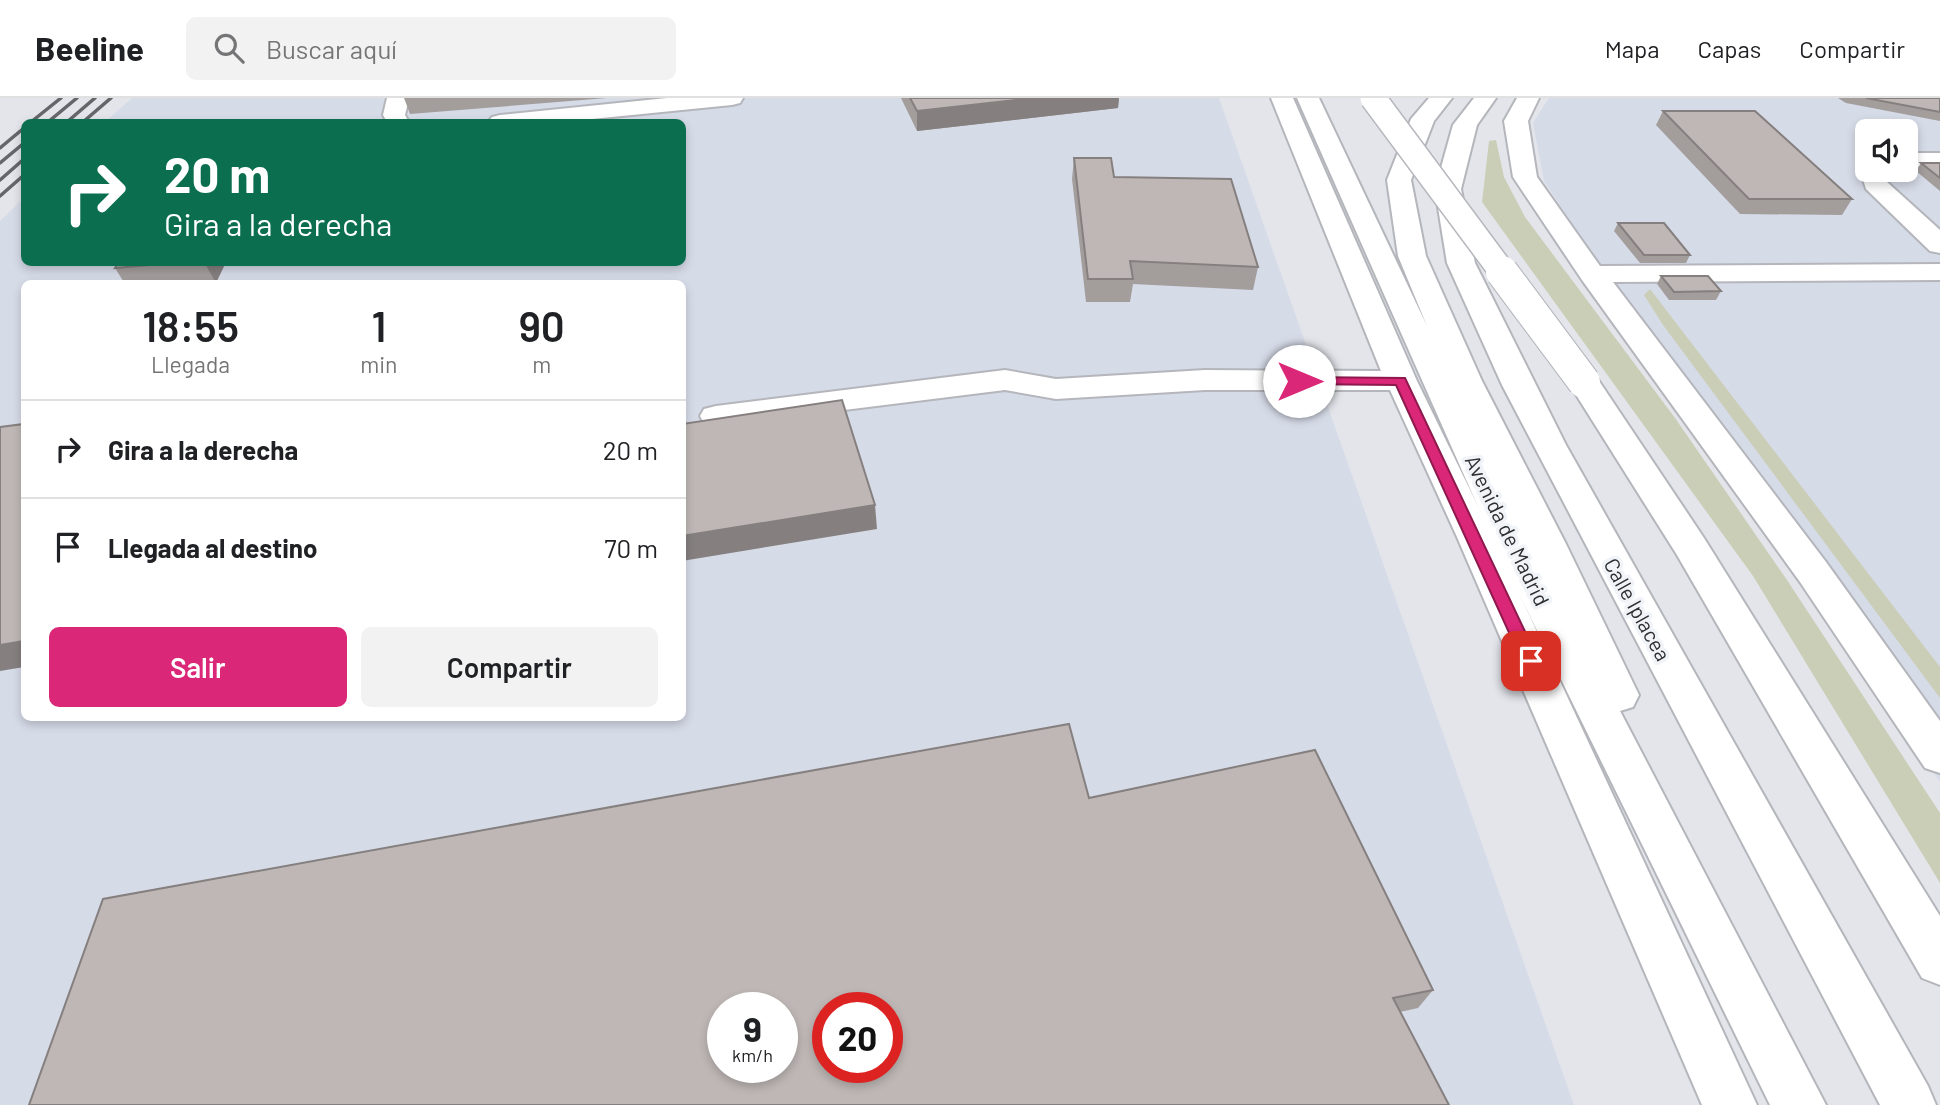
<!DOCTYPE html>
<html lang="es">
<head>
<meta charset="utf-8">
<style>
  :root { --surface:#fff; --page:#f2f2f2; --text:#202124; --muted:#757577; --line:#e0e0e0; --accent:#db2777 }
  body { margin:0; font-family:Barlow,sans-serif; background:var(--page); color:var(--text); height:100vh; display:flex; flex-direction:column; font-size:26px; white-space:nowrap }
  * { box-sizing:border-box; margin:0 }
  p { font-size:23px; color:var(--muted) }
  .icon { flex:none; width:38px; height:38px; fill:none; stroke:currentColor; stroke-width:2; stroke-linecap:round; stroke-linejoin:round }
  .map { position:relative; flex:1; overflow:hidden }
  .panel { position:absolute; left:21px; top:182px; width:665px; height:441px; display:flex; flex-direction:column; background:var(--surface); border-radius:10px; box-shadow:0 4px 10px #0003 }
  .panel>* { flex:none }
  .banner { position:absolute; left:21px; top:21px; width:665px; height:147px; border-radius:10px; box-shadow:0 4px 10px #0003; background:#0b6e4f; color:#fff; overflow:hidden }
  .buttons { position:absolute; left:1855px; top:21px; display:grid; gap:14px }
  .buttons a { display:grid; place-items:center; width:63px; height:63px; border-radius:10px; background:var(--surface); box-shadow:0 4px 10px #0003; font-size:35px }
  .speed { position:absolute; left:707px; top:894px; display:flex; gap:14px; font-size:35px; font-weight:700; text-align:center }
  .speed>* { display:grid; place-content:center; width:91px; height:91px; border-radius:50%; background:var(--surface); box-shadow:0 4px 10px #0003; line-height:1 }
  .speed small { font-size:18px; font-weight:400 }
  .speed .limit { border:10px solid #d22; background:#fff; color:#111 }
  .pin { position:absolute; display:grid; place-items:center; width:60px; height:60px; color:#fff; margin:-30px; border-radius:14px; box-shadow:0 4px 10px #0006 }
  .me { position:absolute; width:77px; margin:-38px; rotate:90deg; stroke-linejoin:round; filter:drop-shadow(0 0 5px #0008) }
  .turn { display:flex; align-items:center; gap:24px; height:147px; padding:0 28px; font-size:32px }
  .turn .icon { width:91px; height:91px; stroke-width:2.5 }
  .turn b { display:block; font-size:49px; line-height:60px }
  .eta { display:flex; justify-content:space-evenly; align-items:center; height:119px; text-align:center }
  .eta b { font-size:42px; font-weight:600; line-height:49px }
  .cta { display:flex; gap:14px; margin-top:auto; padding:14px 28px }
  .cta a { flex:1; height:80px; border-radius:10px; background:var(--accent); color:#fff; font-size:28px; font-weight:600; line-height:80px; text-align:center }
  .cta a+a { background:var(--page); color:var(--text) }
  ul { padding:0; list-style:none }
  li { display:flex; align-items:center; gap:21px; height:98px; padding:0 28px; border-top:2px solid var(--line) }
  li div { flex:1 }
  li b { display:block; font-size:26px }
  li em { font-style:normal }
  header { display:flex; align-items:center; gap:42px; box-sizing:border-box; height:98px; padding:0 35px; background:var(--surface); border-bottom:2px solid var(--line) }
  header strong { font-size:33px }
  nav { display:flex; gap:38px; margin-inline-start:auto; font-size:24px }
  .search { width:490px; height:63px; background:var(--page); display:flex; align-items:center; gap:18px; box-sizing:border-box; padding:0 24px; border-radius:10px; color:var(--muted); font-size:26px }
  .map>svg:first-child { display:block }
  .built { fill:#d6dbe8; fill-rule:evenodd }
  .green { fill:#cbceb6 }
  .lines { fill:none; stroke-linecap:round; stroke-linejoin:round }
  .minor-casing { stroke:#b4b6bc; stroke-width:4 }
  .major-casing { stroke:#b4b6bc; stroke-width:4 }
  .minor { fill:#fff; fill-rule:evenodd }
  .major { fill:#fff; fill-rule:evenodd }
  .rail { stroke:#65666a; stroke-width:3.5 }
  .major-bridge-far1-casing { stroke:#b4b6bc; stroke-width:28; stroke-linecap:butt }
  .major-bridge-casing { stroke:#b4b6bc; stroke-width:34; stroke-linecap:butt }
  .major-bridge-far1 { stroke:#fff; stroke-width:25 }
  .major-bridge { stroke:#fff; stroke-width:32 }
  .wall { fill:#a39d9c }
  .shaded-wall { fill:#85807f }
  .building { fill:#beb7b5; stroke:#85807f; stroke-width:2; fill-rule:evenodd }
  .route { fill:#db2777; stroke:#8e194d; stroke-width:2 }
  .labels { text-anchor:middle; dominant-baseline:central; stroke-width:7; stroke-linejoin:round; paint-order:stroke }
  .street-label { font-size:21px; fill:#2d2e30; stroke:#f0f3f8 }
</style>
</head>
<body>
<header>
<strong>Beeline</strong>
<div class="search"><svg class="icon" aria-label="search" viewBox="0 0 24 24"><circle cx="10" cy="10" r="6"/><path d="M15 15l6 6"/></svg>Buscar aquí</div>
<nav><a>Mapa</a><a>Capas</a><a>Compartir</a></nav>
</header>
<div class="map">
<svg width="1940" height="1007" viewBox="0 0 1940 1007">
  <rect width="100%" height="100%" fill="#e3e5eb"/>
  <!-- built -->
  <g class="built">
    <path d="M 132,0 L 1219,0 L 1574,1007 L 0,1007 L 0,123 L 24,100 L 24,164 L 682,164 L 682,24 L 105,24 ZM 24,186 L 682,186 L 682,620 L 24,620 ZM 723,910 L 782,910 L 782,970 L 723,970 ZM 828,910 L 887,910 L 887,970 L 828,970 Z"/>
    <path d="M 1549,0 L 1940,0 L 1940,684 L 1544,83 L 1533,25 ZM 1867,33 L 1906,33 L 1906,72 L 1867,72 Z"/>
  </g>
  <!-- green -->
  <g class="green">
    <path d="M 1496,42 L 1504,79 L 1525,119 L 1675,320 L 1787,482 L 1940,715 L 1940,785 L 1753,478 L 1482,104 L 1489,43 Z"/>
    <path d="M 1650,191 L 1940,569 L 1940,600 L 1663,227 L 1644,197 Z"/>
  </g>
  <g class="lines">
    <defs>
      <g id="minor">
        <path d="M 387,0 L 409,0 L 405,17 L 409,24 L 387,24 L 383,17 Z"/>
        <path d="M 667,0 L 743,0 L 740,5 L 732,7 L 562,24 L 488,24 L 492,19 L 500,17 Z"/>
        <path d="M 1271,0 L 1293,0 L 1417,283 L 1493,439 L 1757,1007 L 1702,1007 L 1457,439 L 1390,292 L 1205,292 L 1056,301 L 1005,292 L 716,328 L 704,325 L 700,318 L 704,311 L 716,308 L 1005,272 L 1056,281 L 1205,272 L 1381,273 Z"/>
        <path d="M 1517,0 L 1539,0 L 1528,23 L 1537,79 L 1600,168 L 1940,166 L 1940,182 L 1613,184 L 1826,464 L 1940,623 L 1940,675 L 1925,670 L 1800,484 L 1582,182 L 1513,79 L 1504,23 Z"/>
        <rect x="1906" y="55" width="34" height="14"/>
        <path d="M 1866,67 L 1867,72 L 1887,72 L 1887,84 L 1940,132 L 1940,155 L 1930,153 L 1866,91 L 1861,75 Z"/>
      </g>
      <g id="major">
        <path d="M 1297,0 L 1319,0 L 1427,228 L 1398,158 L 1387,82 L 1411,21 L 1429,0 L 1452,0 L 1434,23 L 1411,82 L 1426,158 L 1482,283 L 1566,446 L 1639,597 L 1633,609 L 1620,613 L 1826,1007 L 1770,1007 L 1495,447 Z"/>
        <path d="M 1474,0 L 1496,0 L 1477,27 L 1461,91 L 1475,165 L 1566,347 L 1928,988 L 1936,1007 L 1880,1007 L 1502,287 L 1447,165 L 1435,91 L 1453,27 Z"/>
        <path d="M 1584,274 L 1595,277 L 1704,440 L 1940,818 L 1940,887 L 1922,880 L 1677,457 L 1568,284 L 1573,277 Z"/>
      </g>
    </defs>
    <!-- minor casing -->
    <use href="#minor" class="minor-casing"/>
    <!-- major casing -->
    <use href="#major" class="major-casing"/>
    <!-- minor -->
    <use href="#minor" class="minor"/>
    <!-- major -->
    <use href="#major" class="major"/>
    <!-- rail -->
    <g class="rail">
      <path d="M 31,24 L 61,0"/>
      <path d="M 48,24 L 77,0"/>
      <path d="M 67,24 L 95,0"/>
      <path d="M 83,24 L 111,0"/>
      <path d="M 0,50 L 24,30"/>
      <path d="M 0,65 L 24,45"/>
      <path d="M 0,82 L 24,61"/>
      <path d="M 0,98 L 24,77"/>
    </g>
    <defs>
      <path id="major-bridge-far1" d="M 1373,0 L 1503,175"/>
      <path id="major-bridge" d="M 1502,174 L 1584,284"/>
    </defs>
    <!-- major-bridge-far1 casing -->
    <use href="#major-bridge-far1" class="major-bridge-far1-casing"/>
    <!-- major-bridge casing -->
    <use href="#major-bridge" class="major-bridge-casing"/>
    <!-- major-bridge-far1 -->
    <use href="#major-bridge-far1" class="major-bridge-far1"/>
    <!-- major-bridge -->
    <use href="#major-bridge" class="major-bridge"/>
  </g>
  <!-- wall -->
  <g class="wall">
    <path d="M 404,0 L 607,0 L 410,16 Z"/>
    <path d="M 901,0 L 1119,0 L 1118,10 L 917,33 Z"/>
    <path d="M 1838,0 L 1940,0 L 1940,23 L 1846,5 Z"/>
    <path d="M 1663,13 L 1852,101 L 1842,117 L 1740,116 L 1656,27 Z"/>
    <path d="M 1074,60 L 1114,79 L 1258,169 L 1253,192 L 1133,186 L 1130,204 L 1086,204 L 1072,81 Z"/>
    <path d="M 1921,65 L 1940,65 L 1940,93 L 1916,73 Z"/>
    <path d="M 1618,125 L 1690,157 L 1686,165 L 1640,165 L 1614,133 Z"/>
    <path d="M 119,164 L 226,164 L 215,186 L 125,186 L 115,170 Z"/>
    <path d="M 1661,178 L 1721,193 L 1716,202 L 1669,202 L 1657,186 Z"/>
    <path d="M 1089,700 L 1433,892 L 1418,910 L 1400,914 Z"/>
  </g>
  <!-- shaded-wall -->
  <g class="shaded-wall">
    <path d="M 1034,0 L 1119,0 L 1118,10 L 917,33 L 917,13 Z"/>
    <path d="M 204,164 L 226,164 L 216,185 Z"/>
    <path d="M 875,407 L 877,431 L 682,463 L 682,438 Z"/>
    <path d="M 24,543 L 24,569 L 0,573 L 0,547 Z"/>
  </g>
  <!-- building -->
  <g class="building">
    <path d="M 910,0 L 1034,0 L 917,13 Z"/>
    <path d="M 1866,0 L 1940,0 L 1940,14 Z"/>
    <path d="M 1663,13 L 1755,13 L 1852,101 L 1749,101 Z"/>
    <path d="M 1074,60 L 1111,60 L 1114,79 L 1231,81 L 1258,169 L 1130,163 L 1133,181 L 1088,181 Z"/>
    <path d="M 1921,65 L 1940,65 L 1940,80 Z"/>
    <path d="M 1618,125 L 1664,125 L 1690,157 L 1644,157 Z"/>
    <path d="M 119,164 L 184,164 L 115,170 Z"/>
    <path d="M 1661,178 L 1708,178 L 1721,193 L 1674,194 Z"/>
    <path d="M 842,302 L 875,407 L 682,438 L 682,326 Z"/>
    <path d="M 24,326 L 24,543 L 0,547 L 0,329 Z"/>
    <path d="M 1069,626 L 1089,700 L 1315,652 L 1433,892 L 1393,900 L 1449,1007 L 29,1007 L 103,801 ZM 723,910 L 782,910 L 782,970 L 723,970 ZM 828,910 L 887,910 L 887,970 L 828,970 Z"/>
  </g>
  <!-- route -->
  <path class="route" d="M 1299,279 L 1405,280 L 1539,563 L 1537,567 L 1525,567 L 1522,563 L 1396,287 L 1295,286 L 1295,280 Z"/>
  <g class="labels">
    <!-- street labels -->
    <g class="street-label">
      <text transform="translate(1508 432) rotate(64)">Avenida de Madrid</text>
      <text transform="translate(1638 511) rotate(61)">Calle Iplacea</text>
    </g>
  </g>
</svg>
<div class="buttons">
<a><svg class="icon" aria-label="sound" viewBox="0 0 24 24"><path d="M4 9h4l5-4v14l-5-4H4zM17 9q2 3 0 6"/></svg></a>
</div>
<div class="speed"><div>9<small>km/h</small></div><div class="limit">20</div></div>
<div class="pin" style="left:1531px;top:563px;background:#d93025"><svg class="icon" aria-label="arrive" viewBox="0 0 24 24"><path d="M6 21V4h12l-3 4 3 4H6"/></svg></div>
<svg class="me" style="left:1299px;top:283px" viewBox="-20 -20 40 40"><circle r="19" fill="#fff"/><path d="M0-13L10 11 0 6-10 11z" fill="#db2777"/></svg>
<div class="banner">
<div class="turn"><svg class="icon" aria-label="right" viewBox="0 0 24 24"><path d="M7 20v-9h11M14 6l5 5-5 5"/></svg><div><b>20 m</b>Gira a la derecha</div></div>
</div>
<section class="panel">
<div class="eta">
<div><b>18:55</b><p>Llegada</p></div>
<div><b>1</b><p>min</p></div>
<div><b>90</b><p>m</p></div>
</div>
<ul>
<li><svg class="icon" aria-label="right" viewBox="0 0 24 24"><path d="M7 20v-9h11M14 6l5 5-5 5"/></svg><div><b>Gira a la derecha</b></div><em>20 m</em></li>
<li><svg class="icon" aria-label="arrive" viewBox="0 0 24 24"><path d="M6 21V4h12l-3 4 3 4H6"/></svg><div><b>Llegada al destino</b></div><em>70 m</em></li>
</ul>
<div class="cta"><a>Salir</a><a>Compartir</a></div>
</section>
</div>
</body>
</html>
